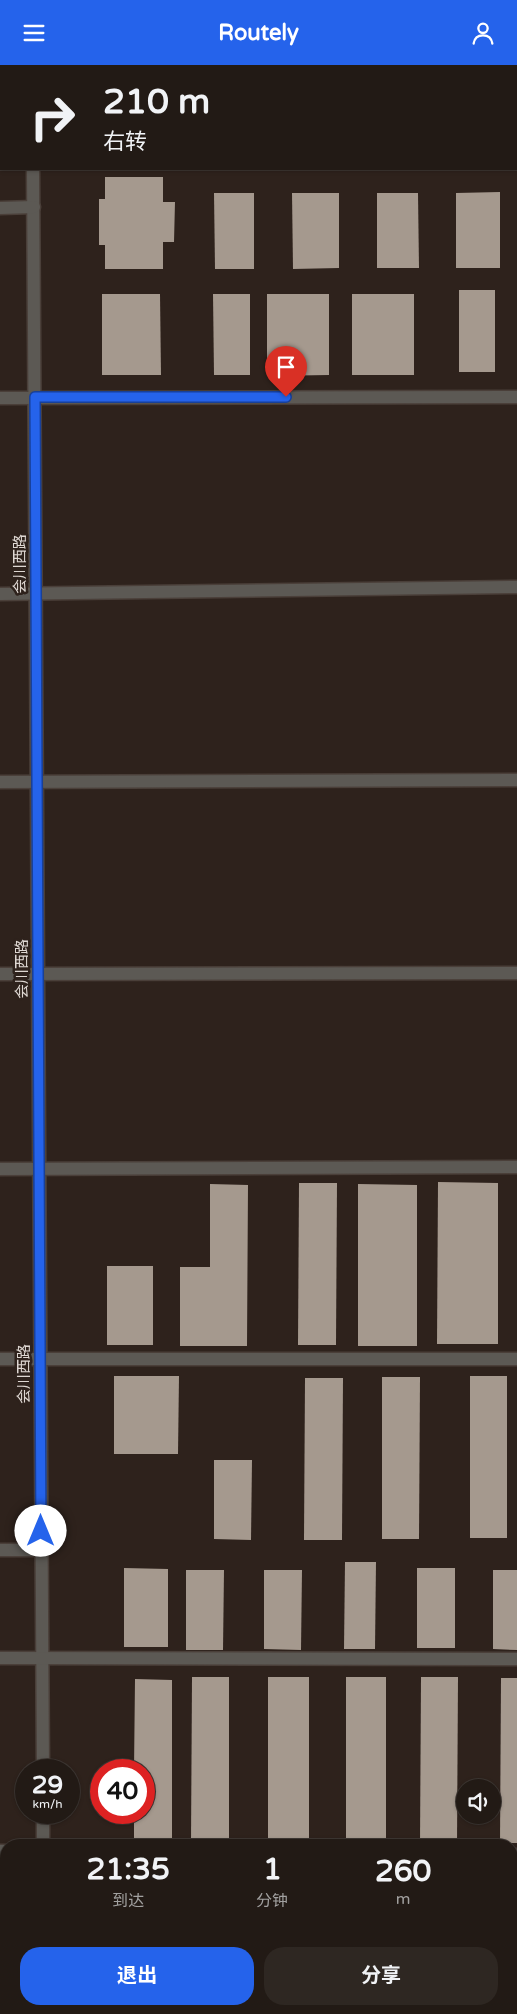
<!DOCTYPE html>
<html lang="zh">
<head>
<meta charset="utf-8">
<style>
  :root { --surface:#221a15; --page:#2e2722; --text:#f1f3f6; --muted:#a2a1a0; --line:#3f3834; --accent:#2563eb }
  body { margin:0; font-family:"Varela Round","Noto Sans SC",sans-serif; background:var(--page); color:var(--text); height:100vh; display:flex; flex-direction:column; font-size:19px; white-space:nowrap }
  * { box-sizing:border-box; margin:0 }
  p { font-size:16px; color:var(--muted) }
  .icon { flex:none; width:28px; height:28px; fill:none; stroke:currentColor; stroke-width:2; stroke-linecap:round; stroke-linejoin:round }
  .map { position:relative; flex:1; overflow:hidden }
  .side { position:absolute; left:0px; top:1774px; width:518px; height:176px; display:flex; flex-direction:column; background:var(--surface); border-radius:20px 20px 0 0; box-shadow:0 1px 4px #0004,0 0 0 1px var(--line) }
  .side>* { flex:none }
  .banner { position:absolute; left:0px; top:0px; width:518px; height:105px; box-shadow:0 1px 4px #0004,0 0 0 1px var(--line); background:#221a15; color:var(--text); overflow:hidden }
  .tools { position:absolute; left:456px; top:1714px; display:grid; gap:10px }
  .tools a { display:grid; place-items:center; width:45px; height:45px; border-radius:50%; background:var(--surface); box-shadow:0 1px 4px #0004,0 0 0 1px var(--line); font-size:25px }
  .speed { position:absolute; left:15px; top:1694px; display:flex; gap:10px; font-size:25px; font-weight:700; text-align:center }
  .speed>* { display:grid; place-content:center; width:65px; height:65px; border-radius:50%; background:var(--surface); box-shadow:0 1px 4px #0004,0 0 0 1px var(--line); line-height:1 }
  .speed small { font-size:12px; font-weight:400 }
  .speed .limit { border:8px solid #d22; background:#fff; color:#111 }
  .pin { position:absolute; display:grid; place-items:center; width:42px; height:42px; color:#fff; margin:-51px -21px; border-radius:50% 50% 50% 0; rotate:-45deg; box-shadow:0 0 5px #0007 }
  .pin .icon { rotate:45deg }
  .me { position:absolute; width:55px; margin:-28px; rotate:0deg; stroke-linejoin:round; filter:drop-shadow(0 0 4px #0008) }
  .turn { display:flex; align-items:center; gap:18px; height:105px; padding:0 20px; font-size:22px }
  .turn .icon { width:65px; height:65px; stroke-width:2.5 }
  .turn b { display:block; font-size:35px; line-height:42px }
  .eta { display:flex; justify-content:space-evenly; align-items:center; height:85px; text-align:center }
  .eta b { font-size:30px; font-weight:700; line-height:35px }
  .primary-button { display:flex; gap:10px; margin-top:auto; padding:10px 20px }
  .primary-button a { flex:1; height:58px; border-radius:20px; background:var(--accent); color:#fff; font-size:20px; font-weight:700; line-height:58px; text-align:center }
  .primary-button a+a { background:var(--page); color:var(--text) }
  header { display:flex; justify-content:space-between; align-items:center; height:65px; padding:0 20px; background:var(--accent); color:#fff; font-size:22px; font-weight:700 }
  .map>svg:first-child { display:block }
  .building { fill:#a5998e }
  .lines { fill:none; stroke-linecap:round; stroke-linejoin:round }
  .minor-casing { stroke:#4a3f39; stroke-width:15 }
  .minor { stroke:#5c5954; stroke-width:12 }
  .route-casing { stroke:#184099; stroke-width:12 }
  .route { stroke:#2563eb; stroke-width:9 }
  .labels { text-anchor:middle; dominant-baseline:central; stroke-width:5; stroke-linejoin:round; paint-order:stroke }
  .street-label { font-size:15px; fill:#ded7d2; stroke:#2e221c }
</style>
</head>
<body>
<header><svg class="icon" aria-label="menu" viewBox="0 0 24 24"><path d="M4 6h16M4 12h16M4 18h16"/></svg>Routely<svg class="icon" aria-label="person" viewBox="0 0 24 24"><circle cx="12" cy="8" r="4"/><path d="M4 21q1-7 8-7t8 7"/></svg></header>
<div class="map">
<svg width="517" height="1949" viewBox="0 0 517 1949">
  <rect width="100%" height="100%" fill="#2e221c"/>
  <!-- building -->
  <g class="building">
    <path d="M 105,112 L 163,112 L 163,137 L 175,137 L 174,177 L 163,177 L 163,204 L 105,204 L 105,180 L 99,180 L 99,134 L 105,134 Z"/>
    <path d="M 500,127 L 500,203 L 456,203 L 456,128 Z"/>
    <path d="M 214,128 L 254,128 L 254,204 L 215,204 Z"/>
    <path d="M 292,128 L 339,128 L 339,203 L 293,204 Z"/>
    <path d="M 377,128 L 418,128 L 419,203 L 377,203 Z"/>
    <rect x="459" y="225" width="36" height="82"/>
    <path d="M 102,229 L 160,229 L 161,310 L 102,310 Z"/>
    <path d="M 213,229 L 250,229 L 250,310 L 214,310 Z"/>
    <path d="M 267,229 L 329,229 L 329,310 L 267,311 Z"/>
    <rect x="352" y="229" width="62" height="81"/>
    <path d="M 438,1117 L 498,1118 L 498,1279 L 437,1279 Z"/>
    <path d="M 299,1118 L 337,1118 L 336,1280 L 298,1280 Z"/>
    <path d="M 210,1119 L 248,1120 L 247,1281 L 180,1281 L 180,1202 L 210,1202 Z"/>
    <path d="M 358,1119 L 417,1120 L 417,1281 L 358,1281 Z"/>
    <rect x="107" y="1201" width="46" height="79"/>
    <path d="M 114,1311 L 179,1311 L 178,1389 L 114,1389 Z"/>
    <rect x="470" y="1311" width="37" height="162"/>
    <path d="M 382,1312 L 420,1312 L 419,1474 L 382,1474 Z"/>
    <path d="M 305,1313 L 343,1313 L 342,1475 L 304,1475 Z"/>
    <path d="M 214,1395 L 252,1395 L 251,1475 L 214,1474 Z"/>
    <path d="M 345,1497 L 376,1497 L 375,1584 L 344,1584 Z"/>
    <path d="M 124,1503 L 168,1504 L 168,1582 L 124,1582 Z"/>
    <rect x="417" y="1503" width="38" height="80"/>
    <path d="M 186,1505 L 224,1505 L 223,1585 L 186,1585 Z"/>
    <path d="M 264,1505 L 302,1505 L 301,1585 L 264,1584 Z"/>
    <path d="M 493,1505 L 517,1505 L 517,1585 L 493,1584 Z"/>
    <path d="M 192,1612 L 229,1612 L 229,1777 L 191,1777 Z"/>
    <rect x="268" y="1612" width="41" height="165"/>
    <rect x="346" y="1612" width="40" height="166"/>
    <path d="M 421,1612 L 458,1612 L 457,1778 L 420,1778 Z"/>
    <path d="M 501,1613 L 517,1613 L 517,1778 L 500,1778 Z"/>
    <path d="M 135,1614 L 172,1615 L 172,1780 L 134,1780 L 134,1748 L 144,1748 L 144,1705 L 134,1705 Z"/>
    <path d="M 511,1805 L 517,1805 L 517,1949 L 498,1949 L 498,1944 L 511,1944 Z"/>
    <rect x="126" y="1944" width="45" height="5"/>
    <path d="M 189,1944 L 227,1944 L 226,1949 L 189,1949 Z"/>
    <rect x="265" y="1944" width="41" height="5"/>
    <rect x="343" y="1944" width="40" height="5"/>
    <rect x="425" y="1944" width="33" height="5"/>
  </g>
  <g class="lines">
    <defs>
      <g id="minor">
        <path d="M 33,0 L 33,1"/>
        <path d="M 33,104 L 43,1705"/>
        <path d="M 0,143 L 34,142"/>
        <path d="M 0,333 L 517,332"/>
        <path d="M 0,529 L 517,522"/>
        <path d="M 0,717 L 517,715"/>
        <path d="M 0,909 L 517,908"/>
        <path d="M 0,1104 L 517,1102"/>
        <path d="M 0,1294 L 517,1294"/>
        <path d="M 0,1485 L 41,1485"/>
        <path d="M 0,1593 L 517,1594"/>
        <path d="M 43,1748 L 43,1780"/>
        <path d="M 0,1786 L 6,1786"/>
        <path d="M 511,1790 L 517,1790"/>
        <path d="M 44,1944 L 44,1949"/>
      </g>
    </defs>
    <!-- minor casing -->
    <use href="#minor" class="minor-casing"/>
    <!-- minor -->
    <use href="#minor" class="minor"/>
  </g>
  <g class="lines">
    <defs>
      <path id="route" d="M 41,1466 L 35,332 L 286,332"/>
    </defs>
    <!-- route casing -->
    <use href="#route" class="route-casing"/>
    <!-- route -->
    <use href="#route" class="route"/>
  </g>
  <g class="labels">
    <!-- street labels -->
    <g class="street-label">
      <text transform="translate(20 499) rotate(-90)">会川西路</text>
      <text transform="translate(22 904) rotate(-90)">会川西路</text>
      <text transform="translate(24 1309) rotate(-90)">会川西路</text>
    </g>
  </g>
</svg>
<div class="tools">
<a><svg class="icon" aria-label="sound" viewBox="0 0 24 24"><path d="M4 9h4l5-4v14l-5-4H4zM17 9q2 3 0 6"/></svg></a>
</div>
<div class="speed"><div>29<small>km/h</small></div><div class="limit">40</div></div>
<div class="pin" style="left:286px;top:332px;background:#d93025"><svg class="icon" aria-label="arrive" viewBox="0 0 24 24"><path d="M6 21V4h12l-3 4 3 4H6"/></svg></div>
<svg class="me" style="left:41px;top:1466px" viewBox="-20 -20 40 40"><circle r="19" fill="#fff"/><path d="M0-13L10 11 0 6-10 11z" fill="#2563eb"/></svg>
<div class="banner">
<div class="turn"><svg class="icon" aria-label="right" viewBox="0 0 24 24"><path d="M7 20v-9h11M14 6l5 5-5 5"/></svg><div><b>210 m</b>右转</div></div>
</div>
<section class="side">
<div class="eta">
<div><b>21:35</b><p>到达</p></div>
<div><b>1</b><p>分钟</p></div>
<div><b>260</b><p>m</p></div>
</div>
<div class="primary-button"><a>退出</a><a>分享</a></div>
</section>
</div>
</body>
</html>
